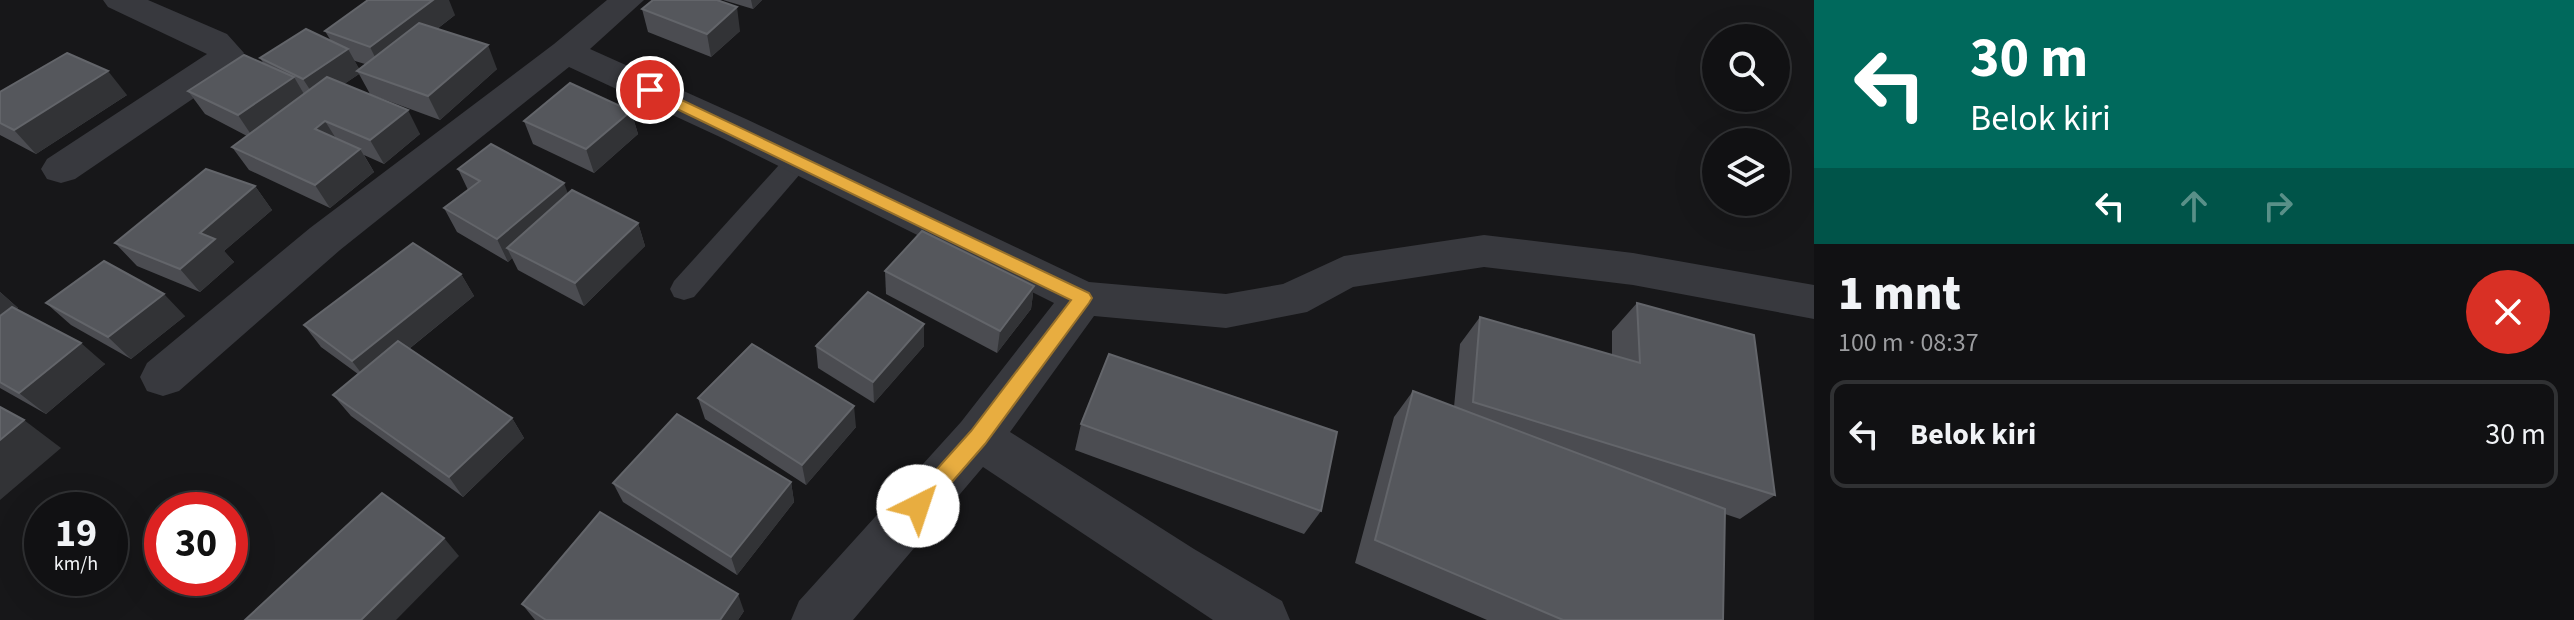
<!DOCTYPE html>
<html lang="id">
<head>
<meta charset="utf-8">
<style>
  :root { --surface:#111113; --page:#1e1f21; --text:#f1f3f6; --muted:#9c9da0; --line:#303133 }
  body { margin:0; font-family:"Source Sans 3",sans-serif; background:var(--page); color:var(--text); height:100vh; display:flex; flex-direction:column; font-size:30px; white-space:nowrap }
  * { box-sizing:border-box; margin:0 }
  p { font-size:26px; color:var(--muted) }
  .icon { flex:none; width:44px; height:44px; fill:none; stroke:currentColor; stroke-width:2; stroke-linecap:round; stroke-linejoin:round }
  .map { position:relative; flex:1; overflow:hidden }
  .sheet { display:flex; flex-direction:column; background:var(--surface); width:760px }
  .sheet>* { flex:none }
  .top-card { background:#00695c; color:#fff; overflow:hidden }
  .buttons { position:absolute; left:1702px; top:24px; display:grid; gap:16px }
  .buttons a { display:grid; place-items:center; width:88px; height:88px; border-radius:50%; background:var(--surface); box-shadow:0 8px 32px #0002,0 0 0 2px var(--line); font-size:40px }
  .speed { position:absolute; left:24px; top:492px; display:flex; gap:16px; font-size:40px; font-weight:700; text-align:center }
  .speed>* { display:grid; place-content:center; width:104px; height:104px; border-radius:50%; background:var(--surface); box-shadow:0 8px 32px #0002,0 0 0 2px var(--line); line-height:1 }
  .speed small { font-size:20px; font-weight:400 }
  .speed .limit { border:12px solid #d22; background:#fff; color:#111 }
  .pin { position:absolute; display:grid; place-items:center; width:68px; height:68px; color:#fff; margin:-34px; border:4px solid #fff; border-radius:50%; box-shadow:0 2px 8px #0007 }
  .me { position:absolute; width:88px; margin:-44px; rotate:41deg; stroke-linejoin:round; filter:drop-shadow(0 0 6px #0008) }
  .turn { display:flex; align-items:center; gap:28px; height:168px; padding:0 24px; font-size:36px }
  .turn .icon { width:104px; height:104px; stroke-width:2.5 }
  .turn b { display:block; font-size:56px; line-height:68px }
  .lanes { display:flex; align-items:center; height:76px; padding:0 24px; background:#0003; justify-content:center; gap:40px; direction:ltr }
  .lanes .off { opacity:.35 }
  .round { display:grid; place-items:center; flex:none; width:84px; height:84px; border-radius:42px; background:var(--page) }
  .headline { display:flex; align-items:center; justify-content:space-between; height:136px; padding:0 24px }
  h1 { font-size:48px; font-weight:800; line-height:60px }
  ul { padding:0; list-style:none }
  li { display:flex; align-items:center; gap:24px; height:108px; margin:0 16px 12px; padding:0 8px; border:4px solid var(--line); border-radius:16px }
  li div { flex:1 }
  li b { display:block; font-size:30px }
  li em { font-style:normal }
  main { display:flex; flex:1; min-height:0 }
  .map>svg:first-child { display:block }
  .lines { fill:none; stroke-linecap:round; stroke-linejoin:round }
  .service { fill:#38393e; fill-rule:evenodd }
  .minor { fill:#38393e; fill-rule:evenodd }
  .wall { fill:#4b4c51; fill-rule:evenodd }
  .shaded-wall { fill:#323336 }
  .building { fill:#55575c; stroke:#63656a; stroke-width:2 }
  .route { fill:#e8ad40; stroke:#97702a; stroke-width:2 }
</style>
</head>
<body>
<main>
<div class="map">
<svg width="1814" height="620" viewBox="0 0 1814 620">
  <rect width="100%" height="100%" fill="#171719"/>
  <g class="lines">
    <!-- service -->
    <path class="service" d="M 798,151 L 807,154 L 810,160 L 807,166 L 694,297 L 684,300 L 674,297 L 670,289 L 674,281 L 789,154 Z"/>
    <!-- minor -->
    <g class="minor">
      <path d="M 103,0 L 148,0 L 227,34 L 244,53 L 232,71 L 216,83 L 75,179 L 61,183 L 47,179 L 41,169 L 47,159 L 207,54 L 108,7 Z"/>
      <path d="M 607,0 L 644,0 L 590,49 L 746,119 L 1089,282 L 1226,294 L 1283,284 L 1344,256 L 1484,235 L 1633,253 L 1814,285 L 1814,319 L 1633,285 L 1484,267 L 1353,287 L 1307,312 L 1226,328 L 1094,316 L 1010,432 L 1194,549 L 1282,601 L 1290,620 L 1213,620 L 983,467 L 853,620 L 791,620 L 799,601 L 961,422 L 1054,303 L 720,137 L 569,67 L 340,250 L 179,391 L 163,396 L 147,391 L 140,377 L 147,363 L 310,228 L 554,44 Z"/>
    </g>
  </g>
  <!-- wall -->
  <g class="wall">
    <path d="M 723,0 L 762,0 L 753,9 Z"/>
    <path d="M 642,9 L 740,31 L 711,57 L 648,32 Z"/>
    <path d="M 455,15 L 437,29 L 497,69 L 440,120 L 372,95 L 420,134 L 384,164 L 364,155 L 374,172 L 330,208 L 249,170 L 232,147 L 247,136 L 205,114 L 188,91 L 264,64 L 260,58 L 331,41 L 325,31 ZM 354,60 L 355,61 L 365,64 L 359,69 ZM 359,74 L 370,94 L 344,84 Z"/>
    <path d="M 0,92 L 127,95 L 36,154 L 0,135 Z"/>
    <path d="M 631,111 L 638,134 L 594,173 L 533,144 L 524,121 Z"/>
    <path d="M 458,169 L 568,194 L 638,223 L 645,246 L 584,306 L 518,270 L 512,258 L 508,262 L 457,232 L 444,208 L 468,190 Z"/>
    <path d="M 255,186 L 272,210 L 224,251 L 234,262 L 200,292 L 137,266 L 115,243 Z"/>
    <path d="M 885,271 L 1034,286 L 1031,309 L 997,353 L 886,294 Z"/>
    <path d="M 461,274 L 474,296 L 409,349 L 512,418 L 524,438 L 463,497 L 351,416 L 333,395 L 358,374 L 321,347 L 304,325 Z"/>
    <path d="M 0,292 L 18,308 L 16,309 L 105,364 L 46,414 L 0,388 Z"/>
    <path d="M 46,303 L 185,316 L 131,359 L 71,325 Z"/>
    <path d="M 1637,303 L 1775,495 L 1740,519 L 1725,514 L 1723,620 L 1487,620 L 1355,563 L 1394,417 L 1413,391 L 1454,407 L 1460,344 L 1480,317 L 1612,355 L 1612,331 Z"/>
    <path d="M 924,324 L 924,346 L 874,403 L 818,368 L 816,346 Z"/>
    <path d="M 698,398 L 856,427 L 806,485 L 705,419 Z"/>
    <path d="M 1081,424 L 1321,511 L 1304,534 L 1075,450 Z"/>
    <path d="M 791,482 L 794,502 L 737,575 L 623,502 L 613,483 Z"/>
    <path d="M 522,604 L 744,611 L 738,620 L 535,620 Z"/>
  </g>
  <!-- shaded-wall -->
  <g class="shaded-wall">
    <path d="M 433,0 L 449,0 L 455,15 L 382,71 L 370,47 Z"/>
    <path d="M 751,0 L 762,0 L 753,9 Z"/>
    <path d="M 737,7 L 740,31 L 711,57 L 707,34 Z"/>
    <path d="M 488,45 L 497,69 L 440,120 L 428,96 Z"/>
    <path d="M 348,49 L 361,72 L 357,71 L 359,74 L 318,102 L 303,79 Z"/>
    <path d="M 108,71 L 127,95 L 36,154 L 14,130 Z"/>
    <path d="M 294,77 L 308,101 L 254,139 L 238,115 Z"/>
    <path d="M 408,110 L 420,134 L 384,164 L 370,140 Z"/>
    <path d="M 631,111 L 638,134 L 594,173 L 586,149 Z"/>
    <path d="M 325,121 L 340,145 L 315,129 Z"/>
    <path d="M 360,149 L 374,172 L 330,208 L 315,185 Z"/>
    <path d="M 564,183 L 573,207 L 507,248 L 512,258 L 508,262 L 497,239 Z"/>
    <path d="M 255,186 L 272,210 L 224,251 L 234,262 L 200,292 L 180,269 L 200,233 Z"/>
    <path d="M 638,223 L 645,246 L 584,306 L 575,283 Z"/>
    <path d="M 461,274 L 474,296 L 368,382 L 352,361 Z"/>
    <path d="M 1034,286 L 1031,309 L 997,353 L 1000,331 Z"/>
    <path d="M 0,292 L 18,308 L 0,322 Z"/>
    <path d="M 164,294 L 185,316 L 131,359 L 108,337 Z"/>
    <path d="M 924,324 L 924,346 L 874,403 L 873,382 Z"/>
    <path d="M 81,343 L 105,364 L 46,414 L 19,393 Z"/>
    <path d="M 854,406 L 856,427 L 806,485 L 802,465 Z"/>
    <path d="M 512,418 L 524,438 L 463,497 L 449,477 Z"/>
    <path d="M 24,420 L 61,448 L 0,500 L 0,440 Z"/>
    <path d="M 791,482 L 794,502 L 737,575 L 731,557 Z"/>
    <path d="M 444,538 L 459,556 L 396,620 L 361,620 Z"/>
    <path d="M 738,594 L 744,611 L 738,620 L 720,620 Z"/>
  </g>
  <!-- building -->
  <g class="building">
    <path d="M 368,0 L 433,0 L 370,47 L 325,31 Z"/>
    <path d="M 653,0 L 717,0 L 737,7 L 707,34 L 642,9 Z"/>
    <path d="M 419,23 L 488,45 L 428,96 L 357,71 Z"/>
    <path d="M 306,29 L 348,49 L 303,79 L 260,58 Z"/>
    <path d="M 67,53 L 108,71 L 14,130 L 0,123 L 0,92 Z"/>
    <path d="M 244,55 L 294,77 L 238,115 L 188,91 Z"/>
    <path d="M 327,77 L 408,110 L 370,140 L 325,121 L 315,129 L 360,149 L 315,185 L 232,147 Z"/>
    <path d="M 570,83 L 631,111 L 586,149 L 524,121 Z"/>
    <path d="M 491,144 L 564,183 L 497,239 L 444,208 L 480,181 L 458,169 Z"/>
    <path d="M 206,169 L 255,186 L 200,233 L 215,239 L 180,269 L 115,243 Z"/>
    <path d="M 572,190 L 638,223 L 575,283 L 507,248 Z"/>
    <path d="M 922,231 L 1034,286 L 1000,331 L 885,271 Z"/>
    <path d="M 413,243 L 461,274 L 352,361 L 304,325 Z"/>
    <path d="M 104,261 L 164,294 L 108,337 L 46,303 Z"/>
    <path d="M 868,292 L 924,324 L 873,382 L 816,346 Z"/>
    <path d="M 1637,303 L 1754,335 L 1775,495 L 1473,402 L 1480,317 L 1640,363 Z"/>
    <path d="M 12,307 L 81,343 L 19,393 L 0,382 L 0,316 Z"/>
    <path d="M 398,341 L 512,418 L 449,477 L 333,395 Z"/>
    <path d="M 752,344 L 854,406 L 802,465 L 698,398 Z"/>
    <path d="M 1109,354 L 1337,432 L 1321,511 L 1081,424 Z"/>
    <path d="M 1413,391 L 1725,509 L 1723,620 L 1563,620 L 1375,540 Z"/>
    <path d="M 0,407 L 24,420 L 0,440 Z"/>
    <path d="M 677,414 L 791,482 L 731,557 L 613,483 Z"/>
    <path d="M 382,493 L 444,538 L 361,620 L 245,620 Z"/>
    <path d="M 600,512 L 738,594 L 720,620 L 546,620 L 522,604 Z"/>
  </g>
  <!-- route -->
  <path class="route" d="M 650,85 L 1089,293 L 1092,298 L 1089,303 L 985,444 L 925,513 L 918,516 L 910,513 L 907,506 L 910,499 L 971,431 L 1071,300 L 644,93 L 644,87 Z"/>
</svg>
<div class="buttons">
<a><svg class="icon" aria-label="search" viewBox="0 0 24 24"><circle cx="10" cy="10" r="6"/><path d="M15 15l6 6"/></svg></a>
<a><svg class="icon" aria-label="layers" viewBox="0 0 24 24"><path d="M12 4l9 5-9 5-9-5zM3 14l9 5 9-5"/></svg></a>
</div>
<div class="speed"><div>19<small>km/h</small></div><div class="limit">30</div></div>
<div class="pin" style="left:650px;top:90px;background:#d93025"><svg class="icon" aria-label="arrive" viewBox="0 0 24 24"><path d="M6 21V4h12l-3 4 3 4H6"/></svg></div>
<svg class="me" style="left:918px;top:506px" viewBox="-20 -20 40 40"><circle r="19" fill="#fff"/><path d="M0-13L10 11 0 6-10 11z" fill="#e8ad40"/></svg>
</div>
<section class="sheet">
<div class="top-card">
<div class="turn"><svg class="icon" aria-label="left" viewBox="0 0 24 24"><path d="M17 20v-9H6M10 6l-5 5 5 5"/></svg><div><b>30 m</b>Belok kiri</div></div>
<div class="lanes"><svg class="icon" aria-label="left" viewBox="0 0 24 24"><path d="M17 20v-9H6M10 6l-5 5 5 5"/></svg><svg class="icon off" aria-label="ahead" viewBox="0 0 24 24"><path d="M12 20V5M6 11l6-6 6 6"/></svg><svg class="icon off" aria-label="right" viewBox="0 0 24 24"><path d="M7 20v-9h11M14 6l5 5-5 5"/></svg></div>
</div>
<div class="headline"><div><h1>1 mnt</h1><p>100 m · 08:37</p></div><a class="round" style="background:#d93025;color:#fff"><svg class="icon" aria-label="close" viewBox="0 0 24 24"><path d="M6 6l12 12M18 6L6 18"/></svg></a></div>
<ul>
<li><svg class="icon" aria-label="left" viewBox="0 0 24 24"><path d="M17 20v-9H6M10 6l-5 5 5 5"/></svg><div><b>Belok kiri</b></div><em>30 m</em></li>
</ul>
</section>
</main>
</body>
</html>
